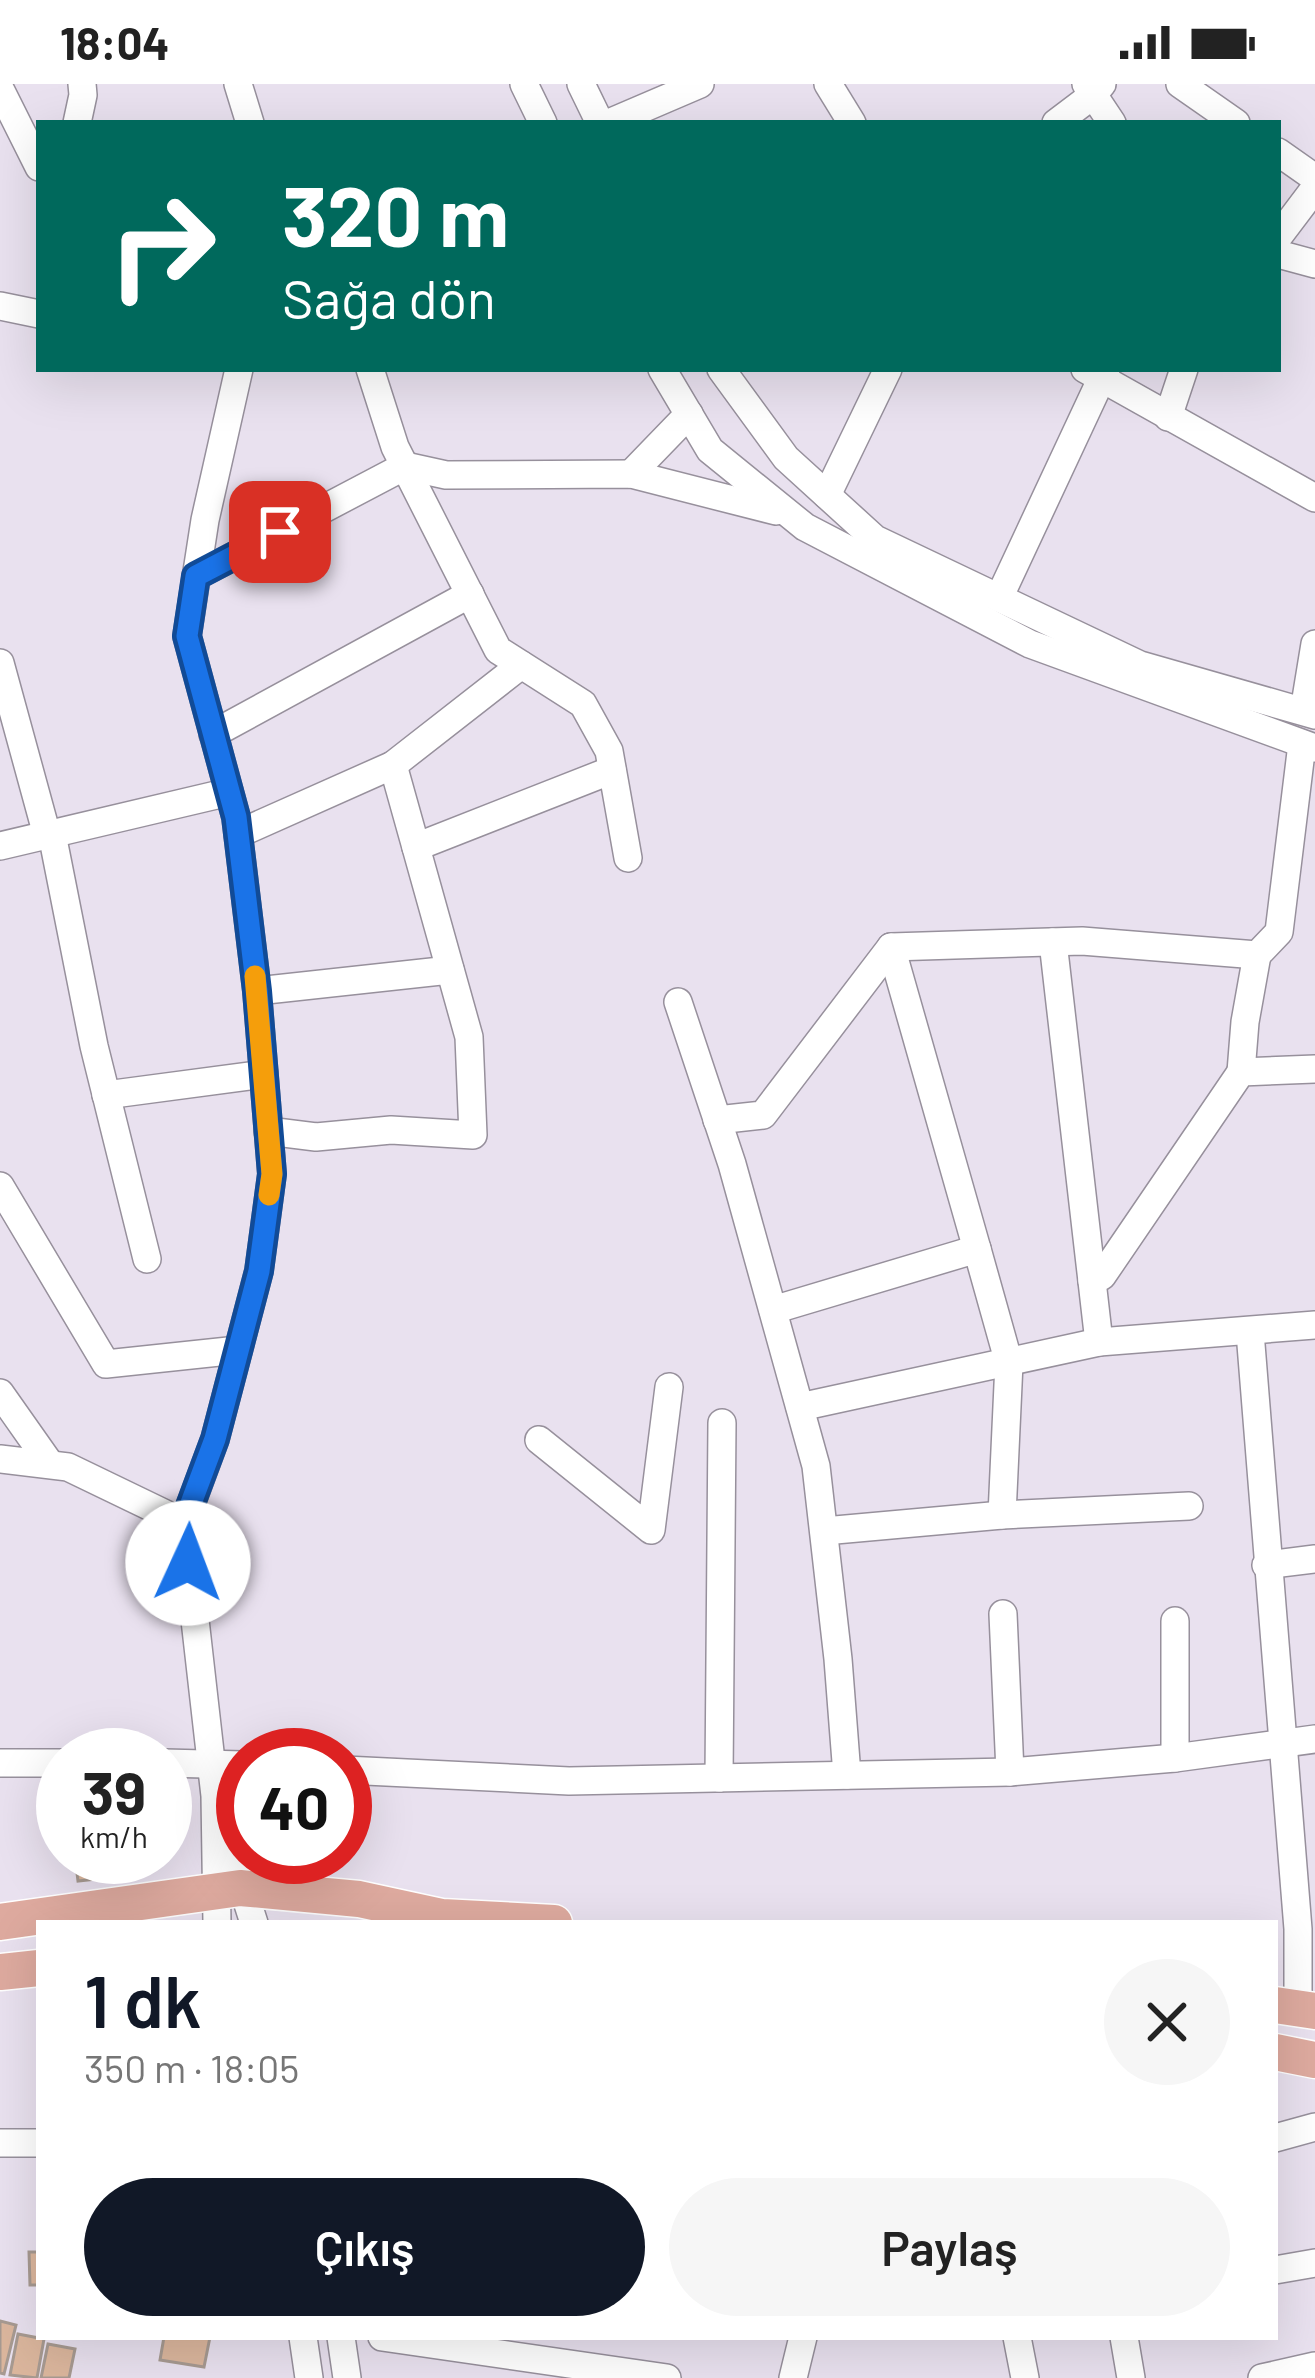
<!DOCTYPE html>
<html lang="tr">
<head>
<meta charset="utf-8">
<style>
  :root { --surface:#fff; --page:#f6f6f6; --text:#222; --muted:#767676; --accent:#111827 }
  body { margin:0; font-family:Barlow,sans-serif; background:var(--page); color:var(--text); height:100vh; display:flex; flex-direction:column; font-size:45px; white-space:nowrap }
  * { box-sizing:border-box; margin:0 }
  p { font-size:39px; color:var(--muted) }
  .icon { flex:none; width:66px; height:66px; fill:none; stroke:currentColor; stroke-width:2; stroke-linecap:round; stroke-linejoin:round }
  .map { position:relative; flex:1; overflow:hidden }
  .sheet { position:absolute; left:36px; top:1836px; width:1242px; height:420px; display:flex; flex-direction:column; background:var(--surface); border-radius:0px; box-shadow:0 12px 48px #0002 }
  .sheet>* { flex:none }
  .guide { position:absolute; left:36px; top:36px; width:1245px; height:252px; border-radius:0px; box-shadow:0 12px 48px #0002; background:#00695c; color:#fff; overflow:hidden }
  .speed { position:absolute; left:36px; top:1644px; display:flex; gap:24px; font-size:60px; font-weight:700; text-align:center }
  .speed>* { display:grid; place-content:center; width:156px; height:156px; border-radius:50%; background:var(--surface); box-shadow:0 12px 48px #0002; line-height:1 }
  .speed small { font-size:30px; font-weight:400 }
  .speed .limit { border:18px solid #d22; background:#fff; color:#111 }
  .pin { position:absolute; display:grid; place-items:center; width:102px; height:102px; color:#fff; margin:-51px; border-radius:24px; box-shadow:0 6px 18px #0006 }
  .me { position:absolute; width:132px; margin:-66px; rotate:2deg; stroke-linejoin:round; filter:drop-shadow(0 0 9px #0008) }
  .turn { display:flex; align-items:center; gap:42px; height:252px; padding:0 48px; font-size:54px }
  .turn .icon { width:156px; height:156px; stroke-width:2.5 }
  .turn b { display:block; font-size:84px; line-height:102px }
  .round { display:grid; place-items:center; flex:none; width:126px; height:126px; border-radius:63px; background:var(--page) }
  .headline { display:flex; align-items:center; justify-content:space-between; height:204px; padding:0 48px }
  h1 { font-size:72px; font-weight:600; line-height:90px; color:var(--accent) }
  .action { display:flex; gap:24px; margin-top:auto; padding:24px 48px }
  .action a { flex:1; height:138px; border-radius:72px; background:var(--accent); color:#fff; font-size:48px; font-weight:600; line-height:138px; text-align:center }
  .action a+a { background:var(--page); color:var(--text) }
  .status { display:flex; justify-content:space-between; align-items:center; height:84px; padding:0 60px; background:var(--surface); direction:ltr }
  .status svg { height:33px; fill:currentColor }
  .map>svg:first-child { display:block }
  .building { fill:#dbb69d; stroke:#a79a91; stroke-width:3 }
  .lines { fill:none; stroke-linecap:round; stroke-linejoin:round }
  .minor-casing { stroke:#97909c; stroke-width:30 }
  .major-casing { stroke:#fff; stroke-width:39 }
  .minor { stroke:#fff; stroke-width:27 }
  .major { stroke:#deaa9f; stroke-width:36 }
  .route-casing { stroke:#114b97; stroke-width:30 }
  .route { stroke:#1a73e8; stroke-width:21 }
  .slow { stroke:#f59e0b; stroke-width:21 }
</style>
</head>
<body>
<div class="status"><b>18:04</b><svg viewBox="0 0 49 12"><path d="M0 12V9h3v3zM5 12V6h3v6zM10 12V3h3v9zM15 12V0h3v12zM26 1h20v11H26zM47 4h2v5h-2z"/></svg></div>
<div class="map">
<svg width="1315" height="2294" viewBox="0 0 1315 2294">
  <rect width="100%" height="100%" fill="#e9e1ef"/>
  <!-- building -->
  <g class="building">
    <path d="M 75,1773 L 104,1773 L 106,1794 L 78,1797 Z"/>
    <path d="M 29,2168 L 39,2168 L 39,2201 L 30,2201 Z"/>
    <path d="M 0,2237 L 16,2241 L 4,2290 L 0,2289 Z"/>
    <path d="M 18,2250 L 44,2255 L 37,2294 L 10,2291 Z"/>
    <path d="M 164,2253 L 210,2253 L 204,2283 L 160,2276 Z"/>
    <path d="M 48,2260 L 75,2265 L 69,2294 L 41,2294 Z"/>
  </g>
  <g class="lines">
    <defs>
      <g id="minor">
        <path d="M 238,0 L 250,39"/>
        <path d="M 524,0 L 543,39"/>
        <path d="M 581,0 L 600,39"/>
        <path d="M 828,0 L 852,39"/>
        <path d="M 1086,0 L 1112,39"/>
        <path d="M 1180,0 L 1236,39"/>
        <path d="M 0,5 L 39,83"/>
        <path d="M 77,39 L 83,11 L 82,0"/>
        <path d="M 609,39 L 700,0"/>
        <path d="M 1056,39 L 1093,11 L 1102,0"/>
        <path d="M 1278,68 L 1315,94"/>
        <path d="M 1278,153 L 1315,104"/>
        <path d="M 1278,170 L 1315,180"/>
        <path d="M 0,222 L 39,230"/>
        <path d="M 370,285 L 395,363 L 498,566 L 583,620 L 609,667 L 628,774"/>
        <path d="M 662,285 L 710,366 L 805,443 L 1030,560 L 1315,664"/>
        <path d="M 721,285 L 786,374 L 875,455 L 1140,581 L 1315,631"/>
        <path d="M 1085,285 L 1315,414"/>
        <path d="M 1168,333 L 1184,285"/>
        <path d="M 631,390 L 689,330"/>
        <path d="M 827,411 L 888,285"/>
        <path d="M 196,492 L 405,382 L 446,391 L 631,390 L 776,427"/>
        <path d="M 999,514 L 1106,285"/>
        <path d="M 0,579 L 47,751"/>
        <path d="M 1304,627 L 1315,560"/>
        <path d="M 213,650 L 470,510"/>
        <path d="M 52,750 L 94,962 L 147,1175"/>
        <path d="M 238,750 L 393,681 L 521,581"/>
        <path d="M 0,762 L 229,708"/>
        <path d="M 416,763 L 612,686"/>
        <path d="M 1053,858 L 1099,1258"/>
        <path d="M 891,863 L 977,1165"/>
        <path d="M 257,907 L 450,886"/>
        <path d="M 678,918 L 732,1080 L 816,1382 L 838,1575 L 847,1691"/>
        <path d="M 1241,988 L 1245,938 L 1257,871"/>
        <path d="M 106,1011 L 264,990"/>
        <path d="M 717,1036 L 763,1031 L 891,863 L 1082,857 L 1257,871 L 1279,848 L 1302,660"/>
        <path d="M 268,1047 L 316,1053 L 391,1046 L 473,1051 L 469,953 L 393,681"/>
        <path d="M 0,1102 L 106,1280 L 238,1266"/>
        <path d="M 1092,1197 L 1102,1192 L 1241,988 L 1315,985"/>
        <path d="M 773,1226 L 977,1165 L 1009,1279 L 1002,1431"/>
        <path d="M 1250,1248 L 1298,1845 L 1298,1924"/>
        <path d="M 0,1309 L 50,1380"/>
        <path d="M 800,1323 L 1099,1258 L 1315,1241"/>
        <path d="M 539,1356 L 651,1446 L 669,1303"/>
        <path d="M 0,1375 L 68,1383 L 184,1439"/>
        <path d="M 824,1447 L 1002,1431 L 1189,1422"/>
        <path d="M 1266,1481 L 1315,1475"/>
        <path d="M 1003,1530 L 1010,1688"/>
        <path d="M 1175,1674 L 1175,1537"/>
        <path d="M 0,1679 L 63,1679"/>
        <path d="M 165,1679 L 243,1681"/>
        <path d="M 345,1686 L 569,1697 L 1010,1688 L 1175,1674 L 1315,1655"/>
        <path d="M 719,1694 L 722,1339"/>
        <path d="M 224,1745 L 254,1839"/>
        <path d="M 217,1839 L 215,1712 L 184,1439 L 215,1355 L 259,1187 L 272,1090 L 257,907 L 236,733 L 187,552 L 205,436 L 239,285"/>
        <path d="M 1275,2054 L 1315,2043"/>
        <path d="M 0,2059 L 39,2059"/>
        <path d="M 1275,2186 L 1315,2179"/>
        <path d="M 303,2253 L 309,2294"/>
        <path d="M 341,2253 L 347,2294"/>
        <path d="M 382,2253 L 667,2294"/>
        <path d="M 1017,2253 L 1025,2294"/>
        <path d="M 1124,2253 L 1131,2294"/>
        <path d="M 793,2294 L 803,2253"/>
        <path d="M 1262,2294 L 1315,2282"/>
      </g>
      <g id="major">
        <path d="M 0,1838 L 240,1804 L 359,1815 L 442,1833 L 554,1839"/>
        <path d="M 0,1888 L 39,1884"/>
        <path d="M 1275,1921 L 1315,1927"/>
        <path d="M 1275,1968 L 1315,1976"/>
      </g>
    </defs>
    <!-- minor casing -->
    <use href="#minor" class="minor-casing"/>
    <!-- major casing -->
    <use href="#major" class="major-casing"/>
    <!-- minor -->
    <use href="#minor" class="minor"/>
    <!-- major -->
    <use href="#major" class="major"/>
  </g>
  <g class="lines">
    <defs>
      <path id="route" d="M 188,1479 L 184,1438 L 215,1355 L 259,1187 L 272,1090 L 257,907 L 236,733 L 187,552 L 196,492 L 280,448"/>
    </defs>
    <!-- route casing -->
    <use href="#route" class="route-casing"/>
    <!-- route -->
    <use href="#route" class="route"/>
    <!-- slow -->
    <path class="slow" d="M 255,892 L 272,1090 L 269,1111"/>
  </g>
</svg>
<div class="speed"><div>39<small>km/h</small></div><div class="limit">40</div></div>
<div class="pin" style="left:280px;top:448px;background:#d93025"><svg class="icon" aria-label="arrive" viewBox="0 0 24 24"><path d="M6 21V4h12l-3 4 3 4H6"/></svg></div>
<svg class="me" style="left:188px;top:1479px" viewBox="-20 -20 40 40"><circle r="19" fill="#fff"/><path d="M0-13L10 11 0 6-10 11z" fill="#1a73e8"/></svg>
<div class="guide">
<div class="turn"><svg class="icon" aria-label="right" viewBox="0 0 24 24"><path d="M7 20v-9h11M14 6l5 5-5 5"/></svg><div><b>320 m</b>Sağa dön</div></div>
</div>
<section class="sheet">
<div class="headline"><div><h1>1 dk</h1><p>350 m · 18:05</p></div><a class="round"><svg class="icon" aria-label="close" viewBox="0 0 24 24"><path d="M6 6l12 12M18 6L6 18"/></svg></a></div>
<div class="action"><a>Çıkış</a><a>Paylaş</a></div>
</section>
</div>
</body>
</html>
